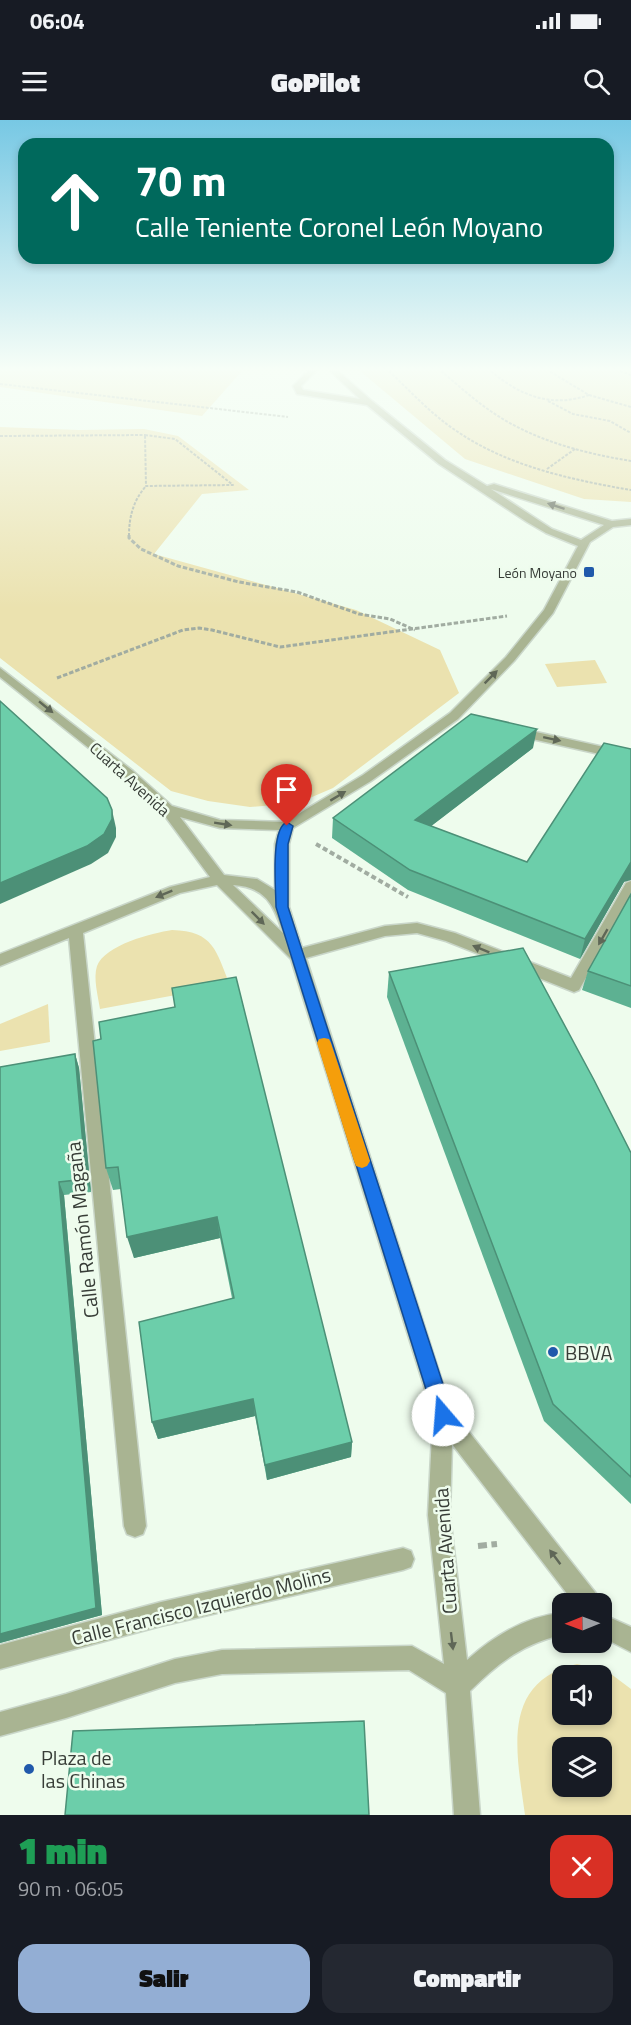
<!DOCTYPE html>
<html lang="es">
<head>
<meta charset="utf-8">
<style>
  :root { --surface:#171b24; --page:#242831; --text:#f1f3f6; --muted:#9ea1a6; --accent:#93aed4 }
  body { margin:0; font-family:"Titillium Web",sans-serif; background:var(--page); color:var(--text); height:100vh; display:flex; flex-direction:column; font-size:22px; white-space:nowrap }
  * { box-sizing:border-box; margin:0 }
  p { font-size:20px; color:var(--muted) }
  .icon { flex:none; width:33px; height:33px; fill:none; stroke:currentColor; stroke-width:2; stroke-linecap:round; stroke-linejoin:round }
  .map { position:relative; height:1695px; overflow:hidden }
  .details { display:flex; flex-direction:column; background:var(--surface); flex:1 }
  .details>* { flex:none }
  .guide { position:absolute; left:18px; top:18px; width:596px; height:126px; border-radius:18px; box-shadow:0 3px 9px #0003; background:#00695c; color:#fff; overflow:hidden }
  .needle { width:39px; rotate:269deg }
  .fabs { position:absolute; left:552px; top:1473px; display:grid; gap:12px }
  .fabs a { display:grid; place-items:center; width:60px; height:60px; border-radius:12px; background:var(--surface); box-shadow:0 3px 9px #0003; font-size:30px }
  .pin { position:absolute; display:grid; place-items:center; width:51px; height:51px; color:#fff; margin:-62px -26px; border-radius:50% 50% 50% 0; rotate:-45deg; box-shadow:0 0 6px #0007 }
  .pin .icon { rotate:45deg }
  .me { position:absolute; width:66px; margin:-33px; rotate:342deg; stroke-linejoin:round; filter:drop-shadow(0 0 4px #0008) }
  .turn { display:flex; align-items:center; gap:21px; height:126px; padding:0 18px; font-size:27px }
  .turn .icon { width:78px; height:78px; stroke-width:2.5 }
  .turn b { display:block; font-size:42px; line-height:51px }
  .round { display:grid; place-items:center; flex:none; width:63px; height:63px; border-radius:18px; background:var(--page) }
  .head { display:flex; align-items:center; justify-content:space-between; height:102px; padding:0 18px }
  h1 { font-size:36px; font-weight:800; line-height:45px; color:#1e9e55 }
  .primary-button { display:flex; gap:12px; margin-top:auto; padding:12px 18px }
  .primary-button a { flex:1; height:69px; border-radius:18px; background:var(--accent); color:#111; font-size:24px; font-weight:800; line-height:69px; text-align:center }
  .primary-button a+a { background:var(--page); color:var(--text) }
  .status { display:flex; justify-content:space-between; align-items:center; height:42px; padding:0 30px; background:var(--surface); direction:ltr }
  .status svg { height:16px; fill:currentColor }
  header { display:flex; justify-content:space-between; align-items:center; height:78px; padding:0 18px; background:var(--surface); font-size:27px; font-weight:800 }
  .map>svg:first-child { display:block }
  .green { fill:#ebe2af; fill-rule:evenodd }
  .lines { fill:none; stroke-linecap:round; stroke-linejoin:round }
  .minor-casing { stroke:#c9d6c9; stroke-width:3 }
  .path-far3 { stroke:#a1aca1; stroke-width:2; stroke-dasharray:3 1.5; stroke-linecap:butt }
  .path-far2 { stroke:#a1aca1; stroke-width:3; stroke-dasharray:4.5 2; stroke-linecap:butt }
  .path-far1 { stroke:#a1aca1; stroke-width:4; stroke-dasharray:5 3; stroke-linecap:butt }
  .path { stroke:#a1aca1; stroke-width:6; stroke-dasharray:9 4.5; stroke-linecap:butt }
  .minor { fill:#a9b492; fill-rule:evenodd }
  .wall { fill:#5db192 }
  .shaded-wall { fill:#4c9077 }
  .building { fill:#6cceaa; stroke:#4c9077; stroke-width:1.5 }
  .oneway { fill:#5f6757 }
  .route { fill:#1a73e8; stroke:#114b97; stroke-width:1.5 }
  .slow { fill:#f59e0b }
  .poi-dot { fill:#2059ab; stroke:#eefced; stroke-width:2 }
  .labels { text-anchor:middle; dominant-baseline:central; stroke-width:5; stroke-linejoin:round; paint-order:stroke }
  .far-poi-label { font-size:14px; fill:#373d37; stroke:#eefced; text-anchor:end }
  .street-label { font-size:16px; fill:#373d37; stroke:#eefced }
  .near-street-label { font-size:20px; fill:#373d37; stroke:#eefced }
  .near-poi-label { font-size:20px; fill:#373d37; stroke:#eefced; text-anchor:start }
</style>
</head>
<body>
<div class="status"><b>06:04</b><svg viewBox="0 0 49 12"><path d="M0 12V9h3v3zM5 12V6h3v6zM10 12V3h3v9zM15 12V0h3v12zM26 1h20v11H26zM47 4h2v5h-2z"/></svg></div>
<header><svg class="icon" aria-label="menu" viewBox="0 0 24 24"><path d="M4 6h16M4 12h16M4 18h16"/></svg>GoPilot<svg class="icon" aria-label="search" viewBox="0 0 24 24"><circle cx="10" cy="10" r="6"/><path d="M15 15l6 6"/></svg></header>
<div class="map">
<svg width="631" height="1695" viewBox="0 0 631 1695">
  <rect width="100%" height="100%" fill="#eefced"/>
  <!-- green -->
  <g class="green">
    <path d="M 0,251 L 242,251 L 202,296 L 0,267 Z"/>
    <path d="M 360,251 L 631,251 L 631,382 L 584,379 L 465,339 Z"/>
    <path d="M 0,307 L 79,310 L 144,309 L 178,316 L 249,370 L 202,374 L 154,434 L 356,490 L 440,530 L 459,573 L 333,668 L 298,683 L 250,687 L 208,681 L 171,671 L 0,538 Z"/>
    <path d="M 595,540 L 607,563 L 557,567 L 545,544 Z"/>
    <path d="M 172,810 C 214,811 216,831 230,865 L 100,889 C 98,876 93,858 97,846 C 105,825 152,813 172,810 Z"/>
    <path d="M 48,884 L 50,922 L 0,931 L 0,904 Z"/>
    <path d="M 577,1544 L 607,1551 L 631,1569 L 631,1695 L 525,1695 C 517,1635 499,1562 577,1544 ZM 562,1556 L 602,1556 L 602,1594 L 562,1594 ZM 562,1628 L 602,1628 L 602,1666 L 562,1666 Z"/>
  </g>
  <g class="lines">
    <defs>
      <g id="minor">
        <path d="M 308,251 L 316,251 L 301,266 L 303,270 L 360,279 L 330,251 L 338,251 L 372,281 L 445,340 L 487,366 L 494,364 L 612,401 L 631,399 L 631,405 L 613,407 L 590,422 L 553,493 L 514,541 L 458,599 L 371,661 L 293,708 L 289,724 L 289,787 L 302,828 L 385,806 L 417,803 L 455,813 L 571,858 L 626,763 L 631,761 L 631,778 L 579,870 L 574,872 L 446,821 L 417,813 L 385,816 L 306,838 L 451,1289 L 598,1476 L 601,1484 L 575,1484 L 452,1324 L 450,1395 L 467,1540 C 494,1516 526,1496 562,1493 L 562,1515 C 524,1523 498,1543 470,1571 L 480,1695 L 454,1695 L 446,1573 L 409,1550 L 222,1554 L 175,1563 L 66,1598 L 0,1616 L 0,1592 L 66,1574 L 175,1539 L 222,1530 L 412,1526 L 444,1544 L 428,1395 L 433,1295 L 291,839 L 217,765 L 180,773 L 83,813 L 146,1406 L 143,1414 L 135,1417 L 127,1414 L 124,1406 L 69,818 L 0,846 L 0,834 L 170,767 L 210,757 L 162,692 L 125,657 L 0,557 L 0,548 L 133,651 L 172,686 L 220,700 L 285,702 L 363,655 L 450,593 L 506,537 L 544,490 L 578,426 L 546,413 L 527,402 L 439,344 L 367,285 L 297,274 L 293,266 ZM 491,369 L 604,405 L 581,420 L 552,409 ZM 180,697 L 220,708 L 279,710 L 275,724 L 275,770 L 257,759 L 224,755 ZM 233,765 C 266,767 274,785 283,813 Z"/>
        <path d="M 518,608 L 631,633 L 631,641 L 514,615 L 512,612 Z"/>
        <path d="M 403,1428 L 411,1431 L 414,1439 L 411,1447 L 403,1450 L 161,1506 L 0,1549 L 0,1525 L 161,1482 Z"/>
        <path d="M 602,1494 L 631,1507 L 631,1532 L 602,1517 Z"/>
      </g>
    </defs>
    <!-- minor casing -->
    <use href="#minor" class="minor-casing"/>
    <!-- path-far3 -->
    <g class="path-far3">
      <path d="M 389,251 C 411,272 432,295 458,312 C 508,346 572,360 631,370"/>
      <path d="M 441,251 C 458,265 474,280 492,292 C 533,320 582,333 631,341"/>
      <path d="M 491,251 C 520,276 552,288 589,275 L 549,251"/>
      <path d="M 620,251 L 631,255"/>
      <path d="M 0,264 L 288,297"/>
      <path d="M 589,275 L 631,287"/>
      <path d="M 548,281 L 573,294 L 610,301 L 631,313"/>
      <path d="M 145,315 L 175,319 L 233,365 L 146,366 Z"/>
      <path d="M 0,316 L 145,315"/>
      <path d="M 547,349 L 575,329"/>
      <path d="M 129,416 C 129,397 133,381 146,366"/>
    </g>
    <!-- path-far2 -->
    <g class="path-far2">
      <path d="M 129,415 L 129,418 L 141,429 L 178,446 L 239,462 L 297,472 L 359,494 L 390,499 L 415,510"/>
      <path d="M 57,558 L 183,510 L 199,508 L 212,510 L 280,527 L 507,496"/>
    </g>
    <!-- path-far1 -->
    <path class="path-far1" d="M 316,724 L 408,777"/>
    <!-- path -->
    <path class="path" d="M 478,1426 L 497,1424"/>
    <!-- minor -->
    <use href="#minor" class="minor"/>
  </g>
  <!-- wall -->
  <g class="wall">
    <path d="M 533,628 L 431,706 L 527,742 L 624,762 L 580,839 L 408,770 L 332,718 L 333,698 Z"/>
    <path d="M 631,774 L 631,888 L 582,870 L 588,851 Z"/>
    <path d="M 389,852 L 631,1033 L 631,1384 L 544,1301 L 387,877 Z"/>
    <path d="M 175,887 L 352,1322 L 351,1337 L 267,1360 L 255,1296 L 158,1319 L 152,1302 L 232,1178 L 220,1118 L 134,1138 L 121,1069 L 113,1070 L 106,1048 L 101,919 Z"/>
    <path d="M 75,934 L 79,948 L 91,1072 L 64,1075 L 102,1495 L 0,1523 L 0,947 Z"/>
  </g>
  <!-- shaded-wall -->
  <g class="shaded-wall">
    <path d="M 537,609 L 533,628 L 413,720 L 415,700 Z"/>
    <path d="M 112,690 L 116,708 L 116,717 L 108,733 L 91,744 L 0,784 L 0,763 Z"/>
    <path d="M 630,742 L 631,742 L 631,760 L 624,762 L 580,839 L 585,819 Z"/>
    <path d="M 75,934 L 79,948 L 91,1072 L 86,1059 Z"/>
    <path d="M 59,1062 L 64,1075 L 102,1495 L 0,1523 L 0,1514 Z"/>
    <path d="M 217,1097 L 220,1118 L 134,1138 L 127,1117 Z"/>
    <path d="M 253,1279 L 255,1296 L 158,1319 L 152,1302 Z"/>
    <path d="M 352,1322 L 351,1337 L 267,1360 L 265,1345 Z"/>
  </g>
  <!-- building -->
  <g class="building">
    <path d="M 0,581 L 107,678 L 112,690 L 112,699 L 104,714 L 87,726 L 0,763 Z"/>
    <path d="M 471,594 L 537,609 L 415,700 L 527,742 L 604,623 L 631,629 L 631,742 L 585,819 L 410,750 L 333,698 Z"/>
    <path d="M 631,774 L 631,866 L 588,851 Z"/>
    <path d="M 523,828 L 594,960 L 631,1033 L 631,1357 L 553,1284 L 389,852 Z"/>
    <path d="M 236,857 L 352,1322 L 265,1345 L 253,1279 L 152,1302 L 139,1202 L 234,1178 L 217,1097 L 127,1117 L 118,1047 L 106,1048 L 93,921 L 101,919 L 99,902 L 175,887 L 172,868 Z"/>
    <path d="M 75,934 L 86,1059 L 59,1062 L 96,1488 L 0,1514 L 0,947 Z"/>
    <path d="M 364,1601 L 369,1695 L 65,1695 L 73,1611 Z"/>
  </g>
  <!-- one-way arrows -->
  <defs><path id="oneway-solid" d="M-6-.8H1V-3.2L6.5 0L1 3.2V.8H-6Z" transform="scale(1.5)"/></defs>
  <g class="oneway">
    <use href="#oneway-solid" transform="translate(556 386) rotate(-162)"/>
    <use href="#oneway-solid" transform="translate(491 557) rotate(-45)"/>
    <use href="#oneway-solid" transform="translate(46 587) rotate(39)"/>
    <use href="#oneway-solid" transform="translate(552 619) rotate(12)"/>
    <use href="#oneway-solid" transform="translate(338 676) rotate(-31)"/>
    <use href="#oneway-solid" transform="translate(223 704) rotate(9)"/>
    <use href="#oneway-solid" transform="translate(164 774) rotate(158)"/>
    <use href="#oneway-solid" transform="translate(258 798) rotate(45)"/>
    <use href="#oneway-solid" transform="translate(603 817) rotate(120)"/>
    <use href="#oneway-solid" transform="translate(481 829) rotate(-158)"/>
    <use href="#oneway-solid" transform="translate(555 1437) rotate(-127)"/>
    <use href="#oneway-solid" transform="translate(452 1521) rotate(83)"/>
  </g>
  <!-- sky -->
  <linearGradient id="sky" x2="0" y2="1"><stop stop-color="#77c8e4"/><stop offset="0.51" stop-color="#f7fef7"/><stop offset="1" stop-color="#f7fef7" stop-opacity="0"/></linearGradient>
  <rect width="631" height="488" fill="url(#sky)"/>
  <!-- route -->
  <path class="route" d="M 287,702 L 293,706 L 288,724 L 288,787 L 453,1295 L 450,1302 L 443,1305 L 437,1302 L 434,1295 L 276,787 C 276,770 270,708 287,702 Z"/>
  <!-- slow -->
  <path class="slow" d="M 324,918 L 329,919 L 331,923 L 370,1041 L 367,1046 L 362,1048 L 356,1046 L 354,1041 L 317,923 L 319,919 Z"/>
  <!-- markers -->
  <g class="poi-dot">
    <rect x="583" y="446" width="12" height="12" rx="3"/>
    <circle cx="553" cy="1232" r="6"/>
    <circle cx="29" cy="1649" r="6"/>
  </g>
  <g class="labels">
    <!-- far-poi labels -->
    <g class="far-poi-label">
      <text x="577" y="452">León Moyano</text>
    </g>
    <!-- street labels -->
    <g class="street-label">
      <text transform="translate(130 659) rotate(42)">Cuarta Avenida</text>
    </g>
    <!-- near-street labels -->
    <g class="near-street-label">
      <text transform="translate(82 1110) rotate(-96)">Calle Ramón Magaña</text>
      <text transform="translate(445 1431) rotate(-94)">Cuarta Avenida</text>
      <text transform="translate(201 1486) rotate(-14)">Calle Francisco Izquierdo Molins</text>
    </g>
    <!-- near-poi labels -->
    <g class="near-poi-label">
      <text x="565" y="1232">BBVA</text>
      <text x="41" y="1637">Plaza de<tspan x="41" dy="23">las Chinas</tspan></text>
    </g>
  </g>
</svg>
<div class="fabs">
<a><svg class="needle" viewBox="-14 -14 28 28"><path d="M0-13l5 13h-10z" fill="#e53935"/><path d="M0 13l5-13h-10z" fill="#9ea1a6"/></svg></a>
<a><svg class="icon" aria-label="sound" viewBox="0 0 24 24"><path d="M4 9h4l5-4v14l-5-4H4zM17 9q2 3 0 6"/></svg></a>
<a><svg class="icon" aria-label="layers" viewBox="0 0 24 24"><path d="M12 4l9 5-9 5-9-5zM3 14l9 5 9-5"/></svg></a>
</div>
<div class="pin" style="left:287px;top:706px;background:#d93025"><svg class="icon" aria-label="arrive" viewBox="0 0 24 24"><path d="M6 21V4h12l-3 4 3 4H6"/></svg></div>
<svg class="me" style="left:443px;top:1295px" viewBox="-20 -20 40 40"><circle r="19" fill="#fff"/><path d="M0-13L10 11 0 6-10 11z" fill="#1a73e8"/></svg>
<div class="guide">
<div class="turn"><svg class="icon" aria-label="ahead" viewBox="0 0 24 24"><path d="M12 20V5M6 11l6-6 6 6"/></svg><div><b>70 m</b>Calle Teniente Coronel León Moyano</div></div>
</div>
</div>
<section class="details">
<div class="head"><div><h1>1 min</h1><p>90 m · 06:05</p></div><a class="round" style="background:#d93025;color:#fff"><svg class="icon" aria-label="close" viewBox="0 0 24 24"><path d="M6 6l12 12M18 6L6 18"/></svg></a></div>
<div class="primary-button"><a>Salir</a><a>Compartir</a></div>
</section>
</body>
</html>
